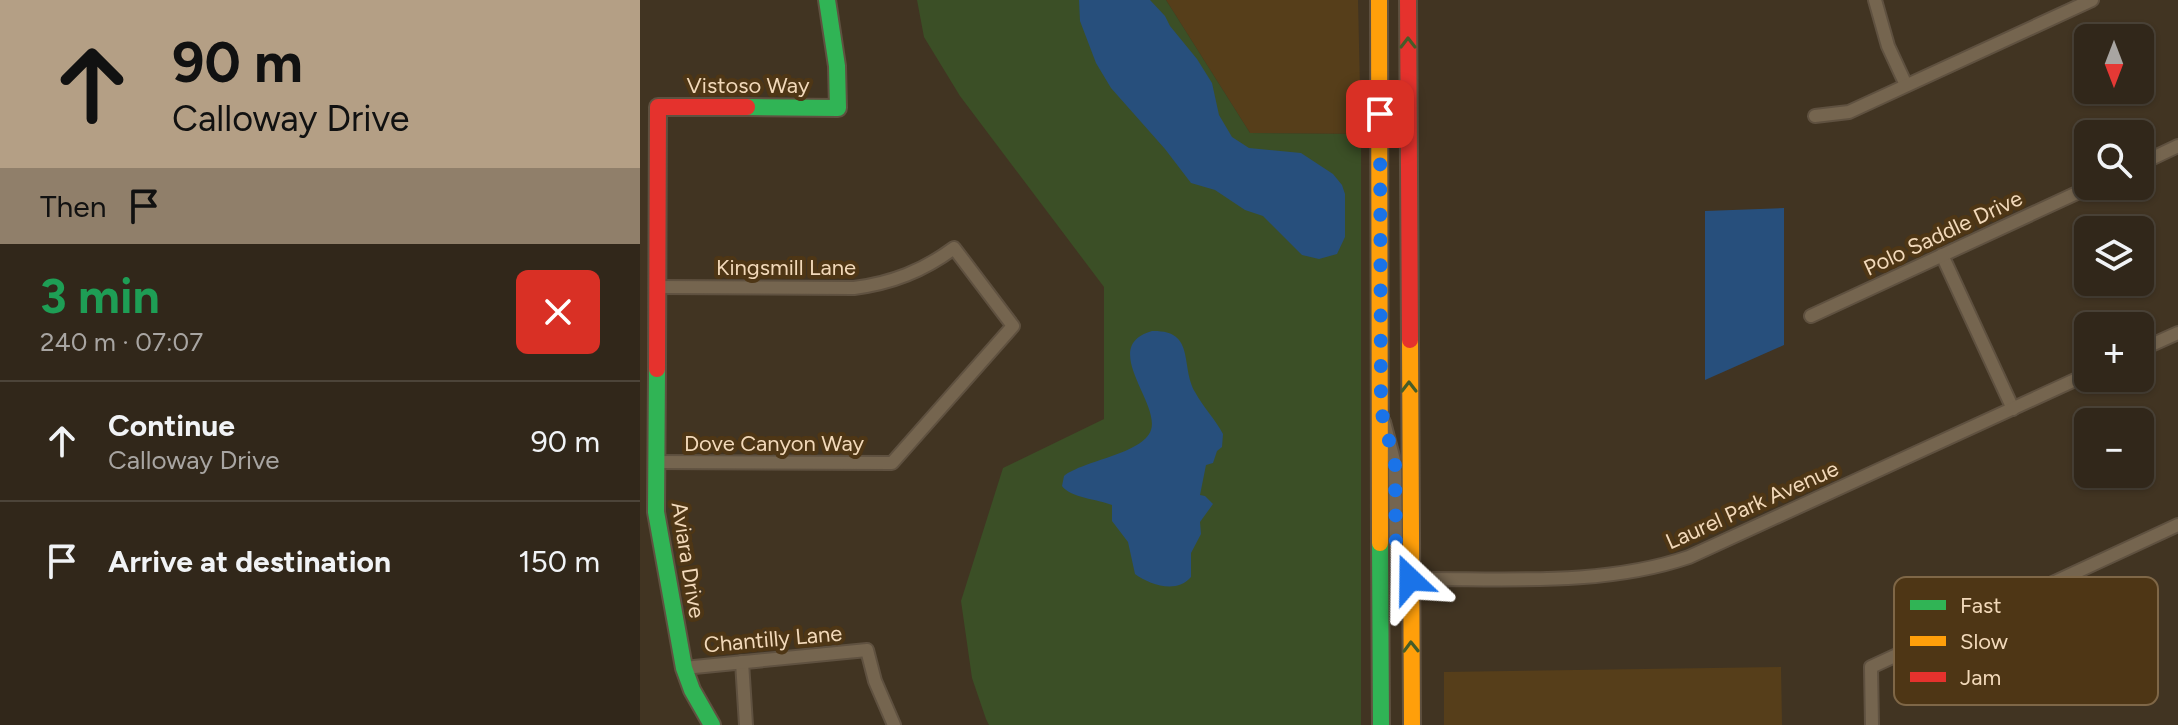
<!DOCTYPE html>
<html lang="en">
<head>
<meta charset="utf-8">
<style>
  :root { --surface:#31271a; --page:#3d3327; --text:#f1f3f6; --muted:#a8a5a2; --line:#4c4439 }
  body { margin:0; font-family:Figtree,sans-serif; background:var(--page); color:var(--text); height:100vh; display:flex; flex-direction:column; font-size:30px; white-space:nowrap }
  * { box-sizing:border-box; margin:0 }
  p { font-size:26px; color:var(--muted) }
  .icon { flex:none; width:44px; height:44px; fill:none; stroke:currentColor; stroke-width:2; stroke-linecap:round; stroke-linejoin:round }
  .map { position:relative; flex:1; overflow:hidden }
  .sheet { display:flex; flex-direction:column; background:var(--surface); width:640px }
  .sheet>* { flex:none }
  .hud { background:#b49f85; color:#111; overflow:hidden }
  .needle { width:52px; rotate:180deg }
  .fabs { position:absolute; left:1434px; top:24px; display:grid; gap:16px }
  .fabs a { display:grid; place-items:center; width:80px; height:80px; border-radius:12px; background:var(--surface); box-shadow:0 2px 6px #0004,0 0 0 2px var(--line); font-size:40px }
  .pin { position:absolute; display:grid; place-items:center; width:68px; height:68px; color:#fff; margin:-34px; border-radius:16px; box-shadow:0 4px 12px #0006 }
  .me { position:absolute; width:88px; margin:-44px; rotate:337deg; stroke-linejoin:round; filter:drop-shadow(0 0 6px #0008) }
  .turn { display:flex; align-items:center; gap:28px; height:168px; padding:0 40px; font-size:36px }
  .turn .icon { width:104px; height:104px; stroke-width:2.5 }
  .turn b { display:block; font-size:56px; line-height:68px }
  .then { display:flex; align-items:center; height:76px; padding:0 40px; background:#0003; gap:16px; font-size:30px }
  .round { display:grid; place-items:center; flex:none; width:84px; height:84px; border-radius:12px; background:var(--page) }
  .overview { display:flex; align-items:center; justify-content:space-between; height:136px; padding:0 40px }
  h1 { font-size:48px; font-weight:700; line-height:60px; color:#1e9e55 }
  ul { padding:0; list-style:none }
  li { display:flex; align-items:center; gap:24px; height:120px; padding:0 40px; border-top:2px solid var(--line) }
  li div { flex:1 }
  li b { display:block; font-size:30px }
  li em { font-style:normal }
  main { display:flex; flex:1; min-height:0 }
  .map>svg:first-child { display:block }
  .built { fill:#563e1a }
  .green { fill:#3b4f26 }
  .water { fill:#274f7c }
  .lines { fill:none; stroke-linecap:round; stroke-linejoin:round }
  .street-casing { stroke:#5f5140; stroke-width:16 }
  .fast-casing { stroke:#5f5140; stroke-width:20 }
  .slow-casing { stroke:#5f5140; stroke-width:20 }
  .jam-casing { stroke:#5f5140; stroke-width:20 }
  .street { stroke:#75654f; stroke-width:12 }
  .fast { stroke:#30b455; stroke-width:16 }
  .slow { stroke:#ff9f0a; stroke-width:16 }
  .jam { stroke:#e5322d; stroke-width:16 }
  .oneway { stroke:#455c28 }
  .route { stroke:#1a73e8; stroke-width:14; stroke-dasharray:0 25.2 }
  .labels { text-anchor:middle; dominant-baseline:central; stroke-width:8; stroke-linejoin:round; paint-order:stroke }
  .street-label { font-size:22px; fill:#f2d9ba; stroke:#4e3615 }
  .key { fill:#4e3615; stroke:#7f6747; stroke-width:2 }
  .key-label { font-size:22px; fill:#f2d9ba }
</style>
</head>
<body>
<main>
<section class="sheet">
<div class="hud">
<div class="turn"><svg class="icon" aria-label="ahead" viewBox="0 0 24 24"><path d="M12 20V5M6 11l6-6 6 6"/></svg><div><b>90 m</b>Calloway Drive</div></div>
<div class="then">Then<svg class="icon" aria-label="arrive" viewBox="0 0 24 24"><path d="M6 21V4h12l-3 4 3 4H6"/></svg></div>
</div>
<div class="overview"><div><h1>3 min</h1><p>240 m · 07:07</p></div><a class="round" style="background:#d93025;color:#fff"><svg class="icon" aria-label="close" viewBox="0 0 24 24"><path d="M6 6l12 12M18 6L6 18"/></svg></a></div>
<ul>
<li><svg class="icon" aria-label="ahead" viewBox="0 0 24 24"><path d="M12 20V5M6 11l6-6 6 6"/></svg><div><b>Continue</b><p>Calloway Drive</p></div><em>90 m</em></li>
<li><svg class="icon" aria-label="arrive" viewBox="0 0 24 24"><path d="M6 21V4h12l-3 4 3 4H6"/></svg><div><b>Arrive at destination</b></div><em>150 m</em></li>
</ul>
</section>
<div class="map">
<svg width="1538" height="725" viewBox="0 0 1538 725">
  <rect width="100%" height="100%" fill="#413422"/>
  <!-- built -->
  <g class="built">
    <path d="M 526,0 L 718,0 L 721,134 L 610,133 Z"/>
    <path d="M 1141,667 L 1142,725 L 804,725 L 804,672 Z"/>
  </g>
  <!-- green -->
  <path class="green" d="M 277,0 L 526,0 L 610,133 L 721,134 L 721,725 L 349,725 L 346,719 L 332,678 L 321,601 L 363,468 L 464,419 L 464,287 L 320,96 L 284,37 Z"/>
  <!-- water -->
  <g class="water">
    <path d="M 439,0 L 510,0 L 525,16 L 530,26 L 557,59 L 572,83 L 579,115 L 592,137 L 609,148 L 661,153 L 693,174 L 702,185 L 705,194 L 705,237 L 697,254 L 679,259 L 662,255 L 623,216 L 605,210 L 575,190 L 551,183 L 525,149 L 471,88 L 456,63 L 440,21 Z"/>
    <path d="M 1144,208 L 1144,345 L 1065,380 L 1065,211 Z"/>
    <path d="M 512,331 C 556,330 540,365 555,392 C 563,407 575,419 583,434 L 582,447 L 577,451 L 573,463 L 566,465 L 560,495 L 565,496 L 573,504 L 560,522 L 561,534 L 551,553 L 551,577 C 537,594 510,585 495,574 L 488,542 L 472,521 L 472,505 C 457,499 431,498 422,486 L 424,476 C 444,460 503,454 511,430 C 520,402 459,346 512,331 Z"/>
  </g>
  <g class="lines">
    <defs>
      <g id="street">
        <path d="M 1235,0 L 1248,46 L 1266,85"/>
        <path d="M 1175,116 L 1209,112 L 1452,0"/>
        <path d="M 1500,164 L 1538,146"/>
        <path d="M 1302,255 L 1373,409"/>
        <path d="M 1171,316 L 1452,186"/>
        <path d="M 1500,350 L 1538,333"/>
        <path d="M 744,422 L 755,464 L 756,553 L 759,571 L 770,579 C 862,578 961,587 1049,557 L 1448,374"/>
        <path d="M 15,462 L 252,463 L 373,326 L 314,248 C 283,271 252,283 214,288 L 16,287"/>
        <path d="M 1389,594 L 1416,653"/>
        <path d="M 102,662 L 106,725"/>
        <path d="M 44,668 L 227,650 L 235,681 L 254,725"/>
        <path d="M 1232,725 L 1231,667 L 1538,525"/>
      </g>
      <g id="fast">
        <path d="M 107,107 L 198,108 L 197,66 L 187,0"/>
        <path d="M 17,369 L 16,512 L 44,668 L 52,690 L 72,725"/>
        <path d="M 740,543 L 741,725"/>
      </g>
      <g id="slow">
        <path d="M 739,0 L 740,543"/>
        <path d="M 770,340 L 772,725"/>
      </g>
      <g id="jam">
        <path d="M 768,0 L 770,340"/>
        <path d="M 17,369 L 18,107 L 107,107"/>
      </g>
    </defs>
    <!-- street casing -->
    <use href="#street" class="street-casing"/>
    <!-- fast casing -->
    <use href="#fast" class="fast-casing"/>
    <!-- slow casing -->
    <use href="#slow" class="slow-casing"/>
    <!-- jam casing -->
    <use href="#jam" class="jam-casing"/>
    <!-- street -->
    <use href="#street" class="street"/>
    <!-- fast -->
    <use href="#fast" class="fast"/>
    <!-- slow -->
    <use href="#slow" class="slow"/>
    <!-- jam -->
    <use href="#jam" class="jam"/>
  </g>
  <!-- one-way arrows -->
  <defs><path id="oneway-chevron" d="M-2-3.5L2.5 0L-2 3.5" fill="none" stroke-width="1.6" stroke-linecap="round" stroke-linejoin="round" transform="scale(2)"/></defs>
  <g class="oneway">
    <use href="#oneway-chevron" transform="translate(768 43) rotate(-90)"/>
    <use href="#oneway-chevron" transform="translate(769 387) rotate(-90)"/>
    <use href="#oneway-chevron" transform="translate(771 647) rotate(-91)"/>
  </g>
  <g class="lines">
    <!-- route -->
    <path class="route" d="M 740,114 L 741,410 L 755,464 L 756,553 L 759,571 L 770,579"/>
  </g>
  <g class="labels">
    <!-- street labels -->
    <g class="street-label">
      <text x="108" y="85">Vistoso Way</text>
      <text transform="translate(1303 233) rotate(-25)">Polo Saddle Drive</text>
      <text x="146" y="267">Kingsmill Lane</text>
      <text x="134" y="443">Dove Canyon Way</text>
      <text transform="translate(1112 505) rotate(-24)">Laurel Park Avenue</text>
      <text transform="translate(48 560) rotate(81)">Aviara Drive</text>
      <text transform="translate(133 639) rotate(-5)">Chantilly Lane</text>
    </g>
  </g>
  <!-- legend -->
  <rect x="1254" y="577" width="264" height="128" rx="12" class="key"/>
  <rect x="1270" y="600" width="36" height="10" fill="#30b455"/>
  <rect x="1270" y="636" width="36" height="10" fill="#ff9f0a"/>
  <rect x="1270" y="672" width="36" height="10" fill="#e5322d"/>
  <g class="key-label">
    <text x="1320" y="613">Fast</text>
    <text x="1320" y="649">Slow</text>
    <text x="1320" y="685">Jam</text>
  </g>
</svg>
<div class="fabs">
<a><svg class="needle" viewBox="-14 -14 28 28"><path d="M0-13l5 13h-10z" fill="#e53935"/><path d="M0 13l5-13h-10z" fill="#a8a5a2"/></svg></a>
<a><svg class="icon" aria-label="search" viewBox="0 0 24 24"><circle cx="10" cy="10" r="6"/><path d="M15 15l6 6"/></svg></a>
<a><svg class="icon" aria-label="layers" viewBox="0 0 24 24"><path d="M12 4l9 5-9 5-9-5zM3 14l9 5 9-5"/></svg></a>
<a>+</a>
<a>−</a>
</div>
<div class="pin" style="left:740px;top:114px;background:#d93025"><svg class="icon" aria-label="arrive" viewBox="0 0 24 24"><path d="M6 21V4h12l-3 4 3 4H6"/></svg></div>
<svg class="me" style="left:770px;top:579px" viewBox="-20 -20 40 40"><path d="M0-17L14 15 0 8-14 15z" fill="#1a73e8" stroke="#fff" stroke-width="4"/></svg>
</div>
</main>
</body>
</html>
